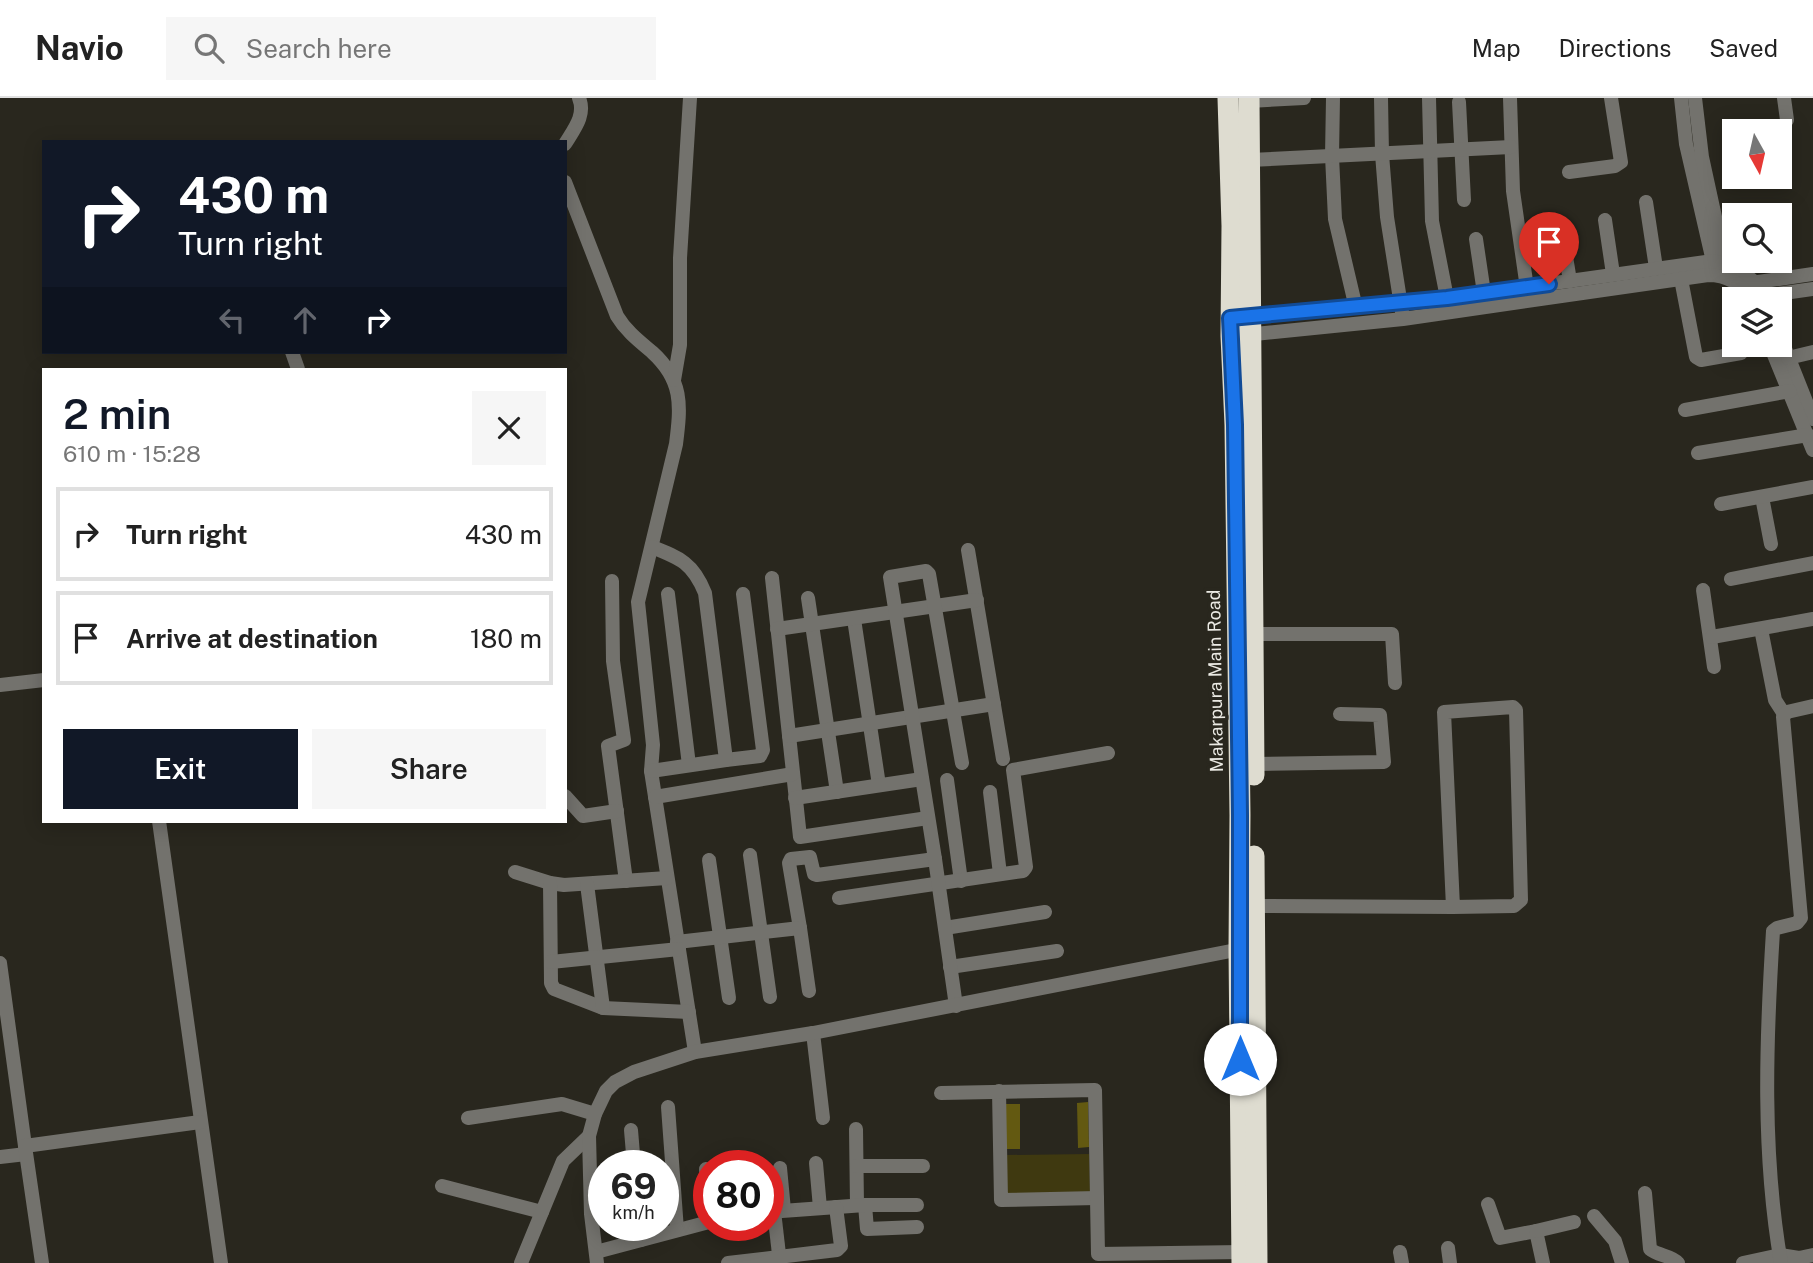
<!DOCTYPE html>
<html lang="en">
<head>
<meta charset="utf-8">
<style>
  :root { --surface:#fff; --page:#f6f6f6; --text:#222; --muted:#767676; --line:#e0e0e0; --accent:#111827 }
  body { margin:0; font-family:"Public Sans",sans-serif; background:var(--page); color:var(--text); height:100vh; display:flex; flex-direction:column; font-size:26px; white-space:nowrap }
  * { box-sizing:border-box; margin:0 }
  p { font-size:23px; color:var(--muted) }
  .icon { flex:none; width:38px; height:38px; fill:none; stroke:currentColor; stroke-width:2; stroke-linecap:round; stroke-linejoin:round }
  .map { position:relative; flex:1; overflow:hidden }
  .sheet { position:absolute; left:42px; top:270px; width:525px; height:455px; display:flex; flex-direction:column; background:var(--surface); border-radius:0px; box-shadow:0 4px 18px #0003 }
  .sheet>* { flex:none }
  .guide { position:absolute; left:42px; top:42px; width:525px; height:214px; border-radius:0px; box-shadow:0 4px 18px #0003; background:#111827; color:#fff; overflow:hidden }
  .needle { width:46px; rotate:172deg }
  .fabs { position:absolute; left:1722px; top:21px; display:grid; gap:14px }
  .fabs a { display:grid; place-items:center; width:70px; height:70px; border-radius:0px; background:var(--surface); box-shadow:0 4px 18px #0003; font-size:35px }
  .speed { position:absolute; left:588px; top:1052px; display:flex; gap:14px; font-size:35px; font-weight:700; text-align:center }
  .speed>* { display:grid; place-content:center; width:91px; height:91px; border-radius:50%; background:var(--surface); box-shadow:0 4px 18px #0003; line-height:1 }
  .speed small { font-size:18px; font-weight:400 }
  .speed .limit { border:10px solid #d22; background:#fff; color:#111 }
  .pin { position:absolute; display:grid; place-items:center; width:60px; height:60px; color:#fff; margin:-72px -30px; border-radius:50% 50% 50% 0; rotate:-45deg; box-shadow:0 0 7px #0007 }
  .pin .icon { rotate:45deg }
  .me { position:absolute; width:77px; margin:-38px; rotate:0deg; stroke-linejoin:round; filter:drop-shadow(0 0 5px #0008) }
  .turn { display:flex; align-items:center; gap:24px; height:147px; padding:0 21px; font-size:32px }
  .turn .icon { width:91px; height:91px; stroke-width:2.5 }
  .turn b { display:block; font-size:49px; line-height:60px }
  .lanes { display:flex; align-items:center; height:66px; padding:0 21px; background:#0003; justify-content:center; gap:35px; direction:ltr }
  .lanes .off { opacity:.35 }
  .round { display:grid; place-items:center; flex:none; width:74px; height:74px; border-radius:0px; background:var(--page) }
  .headline { display:flex; align-items:center; justify-content:space-between; height:119px; padding:0 21px }
  h1 { font-size:42px; font-weight:600; line-height:52px; color:var(--accent) }
  .button { display:flex; gap:14px; margin-top:auto; padding:14px 21px }
  .button a { flex:1; height:80px; border-radius:0px; background:var(--accent); color:#fff; font-size:28px; font-weight:600; line-height:80px; text-align:center }
  .button a+a { background:var(--page); color:var(--text) }
  ul { padding:0; list-style:none }
  li { display:flex; align-items:center; gap:21px; height:94px; margin:0 14px 10px; padding:0 7px; border:4px solid var(--line); border-radius:0px }
  li div { flex:1 }
  li b { display:block; font-size:26px }
  li em { font-style:normal }
  header { display:flex; align-items:center; gap:42px; box-sizing:border-box; height:98px; padding:0 35px; background:var(--surface); border-bottom:2px solid var(--line) }
  header strong { font-size:33px }
  nav { display:flex; gap:38px; margin-inline-start:auto; font-size:24px }
  .search { width:490px; height:63px; background:var(--page); display:flex; align-items:center; gap:18px; box-sizing:border-box; padding:0 24px; border-radius:0px; color:var(--muted); font-size:26px }
  .map>svg:first-child { display:block }
  .green { fill:#3f3910 }
  .water { fill:#635911 }
  .lines { fill:none; stroke-linecap:round; stroke-linejoin:round }
  .minor { stroke:#73726d; stroke-width:14 }
  .highway { stroke:#dedcd0; stroke-width:21 }
  .route-casing { stroke:#114b97; stroke-width:18 }
  .route { stroke:#1a73e8; stroke-width:12 }
  .labels { text-anchor:middle; dominant-baseline:central; stroke-width:7; stroke-linejoin:round; paint-order:stroke }
  .street-label { font-size:18px; fill:#ebeae4; stroke:#29271e }
</style>
</head>
<body>
<header>
<strong>Navio</strong>
<div class="search"><svg class="icon" aria-label="search" viewBox="0 0 24 24"><circle cx="10" cy="10" r="6"/><path d="M15 15l6 6"/></svg>Search here</div>
<nav><a>Map</a><a>Directions</a><a>Saved</a></nav>
</header>
<div class="map">
<svg width="1813" height="1165" viewBox="0 0 1813 1165">
  <rect width="100%" height="100%" fill="#29271e"/>
  <!-- green -->
  <path class="green" d="M 1089,1056 L 1090,1095 L 1007,1097 L 1006,1057 Z"/>
  <!-- water -->
  <g class="water">
    <path d="M 1088,1004 L 1089,1049 L 1078,1050 L 1077,1005 Z"/>
    <path d="M 1005,1006 L 1020,1006 L 1020,1051 L 1006,1051 Z"/>
  </g>
  <g class="lines">
    <!-- minor -->
    <g class="minor">
      <path d="M 1333,0 L 1332,58 L 1335,121 L 1356,210"/>
      <path d="M 1381,0 L 1382,56 L 1387,119 L 1402,214"/>
      <path d="M 1429,0 L 1432,123 L 1447,200"/>
      <path d="M 1510,0 L 1513,93 L 1528,197"/>
      <path d="M 1681,0 L 1686,46 L 1715,172"/>
      <path d="M 1695,0 L 1702,59 L 1727,174"/>
      <path d="M 1784,0 L 1787,22"/>
      <path d="M 1249,3 L 1304,0"/>
      <path d="M 1459,4 L 1464,102"/>
      <path d="M 565,46 C 574,31 586,17 579,0"/>
      <path d="M 1250,62 L 1511,49"/>
      <path d="M 1569,74 L 1615,68 L 1621,64 L 1611,0"/>
      <path d="M 565,84 L 617,218 C 626,233 639,243 652,254 C 683,282 681,307 676,346 L 638,504 L 653,647 L 651,673 L 695,954"/>
      <path d="M 1646,104 L 1656,170"/>
      <path d="M 1605,122 L 1613,176"/>
      <path d="M 1561,128 L 1570,183"/>
      <path d="M 1476,141 L 1484,195"/>
      <path d="M 1681,181 L 1696,259 L 1701,262 L 1741,255"/>
      <path d="M 1751,185 L 1813,176"/>
      <path d="M 1755,199 L 1813,191"/>
      <path d="M 1242,219 L 1447,200 L 1713,163 C 1737,168 1755,179 1766,201"/>
      <path d="M 1245,237 L 1403,221 L 1708,177 C 1727,177 1741,185 1751,201"/>
      <path d="M 1780,238 L 1813,321"/>
      <path d="M 1770,247 L 1813,352"/>
      <path d="M 292,254 L 298,271"/>
      <path d="M 1788,260 L 1813,254"/>
      <path d="M 674,282 L 680,247 L 680,160 L 690,0"/>
      <path d="M 1685,312 L 1790,293"/>
      <path d="M 1698,355 L 1808,337"/>
      <path d="M 1762,399 L 1771,446"/>
      <path d="M 1721,406 L 1813,389"/>
      <path d="M 968,452 L 1003,661"/>
      <path d="M 772,480 L 800,739 L 928,720"/>
      <path d="M 1731,481 L 1813,465"/>
      <path d="M 612,483 L 613,563 L 624,642 L 608,648 L 626,783"/>
      <path d="M 1703,492 L 1714,569"/>
      <path d="M 668,496 L 689,667"/>
      <path d="M 808,500 L 837,694"/>
      <path d="M 854,521 L 879,687"/>
      <path d="M 777,531 L 977,502"/>
      <path d="M 1761,531 L 1775,602 L 1784,616"/>
      <path d="M 1253,536 L 1392,536 L 1395,585"/>
      <path d="M 1712,539 L 1813,521"/>
      <path d="M 0,587 L 44,582"/>
      <path d="M 789,638 L 994,606"/>
      <path d="M 726,662 L 760,658 L 763,652 L 743,496"/>
      <path d="M 1254,666 L 1384,664 L 1380,617 L 1340,616"/>
      <path d="M 651,673 L 726,662 L 705,495 C 693,465 680,460 652,449"/>
      <path d="M 947,682 L 961,783"/>
      <path d="M 990,694 L 1000,776"/>
      <path d="M 565,698 L 583,718 L 617,713"/>
      <path d="M 655,699 L 793,676"/>
      <path d="M 795,700 L 922,681"/>
      <path d="M 159,723 L 221,1165"/>
      <path d="M 750,757 L 770,899"/>
      <path d="M 709,762 L 729,900"/>
      <path d="M 515,774 L 550,785 L 564,787 L 667,780"/>
      <path d="M 550,785 L 551,885 L 554,891 L 603,910 L 689,914"/>
      <path d="M 587,786 L 603,910"/>
      <path d="M 839,800 L 1023,773 L 1026,769 L 1013,672 L 1108,655"/>
      <path d="M 1254,808 L 1453,809 L 1444,614 L 1513,609 L 1516,612 L 1521,802 L 1514,808 L 1453,809"/>
      <path d="M 800,830 L 789,765 L 791,761 L 810,759 L 814,776 L 817,777 L 935,761"/>
      <path d="M 945,830 L 1045,814"/>
      <path d="M 677,844 L 800,830 L 809,893"/>
      <path d="M 551,864 L 679,851"/>
      <path d="M 0,865 L 25,1048"/>
      <path d="M 950,869 L 1057,853"/>
      <path d="M 956,908 L 935,761 L 890,479 L 926,473 L 929,476 L 962,665"/>
      <path d="M 813,935 L 823,1020"/>
      <path d="M 999,993 L 1001,1102 L 1097,1100"/>
      <path d="M 941,995 L 1095,992 L 1098,1156 L 1242,1154"/>
      <path d="M 668,1009 L 677,1132"/>
      <path d="M 468,1020 L 562,1006 L 595,1016"/>
      <path d="M 856,1031 L 857,1107"/>
      <path d="M 631,1032 L 634,1068"/>
      <path d="M 0,1059 L 26,1056"/>
      <path d="M 816,1065 L 820,1110"/>
      <path d="M 857,1068 L 923,1068"/>
      <path d="M 780,1070 L 784,1112"/>
      <path d="M 706,1071 L 709,1114"/>
      <path d="M 442,1088 L 542,1114"/>
      <path d="M 1645,1095 L 1650,1151 C 1658,1158 1671,1157 1678,1165"/>
      <path d="M 1488,1106 L 1500,1140 L 1536,1133 L 1543,1165"/>
      <path d="M 865,1107 L 867,1131 L 917,1129"/>
      <path d="M 774,1113 L 780,1165"/>
      <path d="M 768,1114 L 865,1107 L 917,1107"/>
      <path d="M 1594,1118 L 1615,1143 L 1622,1165"/>
      <path d="M 639,1127 L 641,1142"/>
      <path d="M 1536,1133 L 1574,1124"/>
      <path d="M 1448,1150 L 1450,1165"/>
      <path d="M 596,1154 L 709,1124"/>
      <path d="M 1400,1154 L 1402,1165"/>
      <path d="M 42,1165 L 25,1048 L 200,1024"/>
      <path d="M 521,1165 L 563,1063 L 589,1038"/>
      <path d="M 597,1165 L 591,1116 L 589,1038 L 595,1016 L 606,993 L 615,984 L 634,974 L 695,954 L 813,935 L 1246,850"/>
      <path d="M 728,1165 L 837,1152 L 841,1148 L 836,1109"/>
      <path d="M 1743,1165 L 1780,1157 L 1799,1160 L 1813,1157"/>
      <path d="M 1781,1165 C 1762,1055 1766,944 1773,833 L 1777,830 L 1797,825 L 1801,820 L 1783,619 L 1787,614 L 1813,608"/>
    </g>
    <!-- highway -->
    <g class="highway">
      <path d="M 1228,0 L 1232,128 L 1231,238 L 1235,327 L 1240,717 L 1239,851 L 1242,1165"/>
      <path d="M 1249,0 L 1254,677"/>
      <path d="M 1254,758 L 1257,1165"/>
    </g>
  </g>
  <g class="lines">
    <defs>
      <path id="route" d="M 1240,961 L 1240,717 L 1235,327 L 1230,220 L 1447,200 L 1549,186"/>
    </defs>
    <!-- route casing -->
    <use href="#route" class="route-casing"/>
    <!-- route -->
    <use href="#route" class="route"/>
  </g>
  <g class="labels">
    <!-- street labels -->
    <g class="street-label">
      <text transform="translate(1215 583) rotate(-91)">Makarpura Main Road</text>
    </g>
  </g>
</svg>
<div class="fabs">
<a><svg class="needle" viewBox="-14 -14 28 28"><path d="M0-13l5 13h-10z" fill="#e53935"/><path d="M0 13l5-13h-10z" fill="#767676"/></svg></a>
<a><svg class="icon" aria-label="search" viewBox="0 0 24 24"><circle cx="10" cy="10" r="6"/><path d="M15 15l6 6"/></svg></a>
<a><svg class="icon" aria-label="layers" viewBox="0 0 24 24"><path d="M12 4l9 5-9 5-9-5zM3 14l9 5 9-5"/></svg></a>
</div>
<div class="speed"><div>69<small>km/h</small></div><div class="limit">80</div></div>
<div class="pin" style="left:1549px;top:186px;background:#d93025"><svg class="icon" aria-label="arrive" viewBox="0 0 24 24"><path d="M6 21V4h12l-3 4 3 4H6"/></svg></div>
<svg class="me" style="left:1240px;top:961px" viewBox="-20 -20 40 40"><circle r="19" fill="#fff"/><path d="M0-13L10 11 0 6-10 11z" fill="#1a73e8"/></svg>
<div class="guide">
<div class="turn"><svg class="icon" aria-label="right" viewBox="0 0 24 24"><path d="M7 20v-9h11M14 6l5 5-5 5"/></svg><div><b>430 m</b>Turn right</div></div>
<div class="lanes"><svg class="icon off" aria-label="left" viewBox="0 0 24 24"><path d="M17 20v-9H6M10 6l-5 5 5 5"/></svg><svg class="icon off" aria-label="ahead" viewBox="0 0 24 24"><path d="M12 20V5M6 11l6-6 6 6"/></svg><svg class="icon" aria-label="right" viewBox="0 0 24 24"><path d="M7 20v-9h11M14 6l5 5-5 5"/></svg></div>
</div>
<section class="sheet">
<div class="headline"><div><h1>2 min</h1><p>610 m · 15:28</p></div><a class="round"><svg class="icon" aria-label="close" viewBox="0 0 24 24"><path d="M6 6l12 12M18 6L6 18"/></svg></a></div>
<ul>
<li><svg class="icon" aria-label="right" viewBox="0 0 24 24"><path d="M7 20v-9h11M14 6l5 5-5 5"/></svg><div><b>Turn right</b></div><em>430 m</em></li>
<li><svg class="icon" aria-label="arrive" viewBox="0 0 24 24"><path d="M6 21V4h12l-3 4 3 4H6"/></svg><div><b>Arrive at destination</b></div><em>180 m</em></li>
</ul>
<div class="button"><a>Exit</a><a>Share</a></div>
</section>
</div>
</body>
</html>
